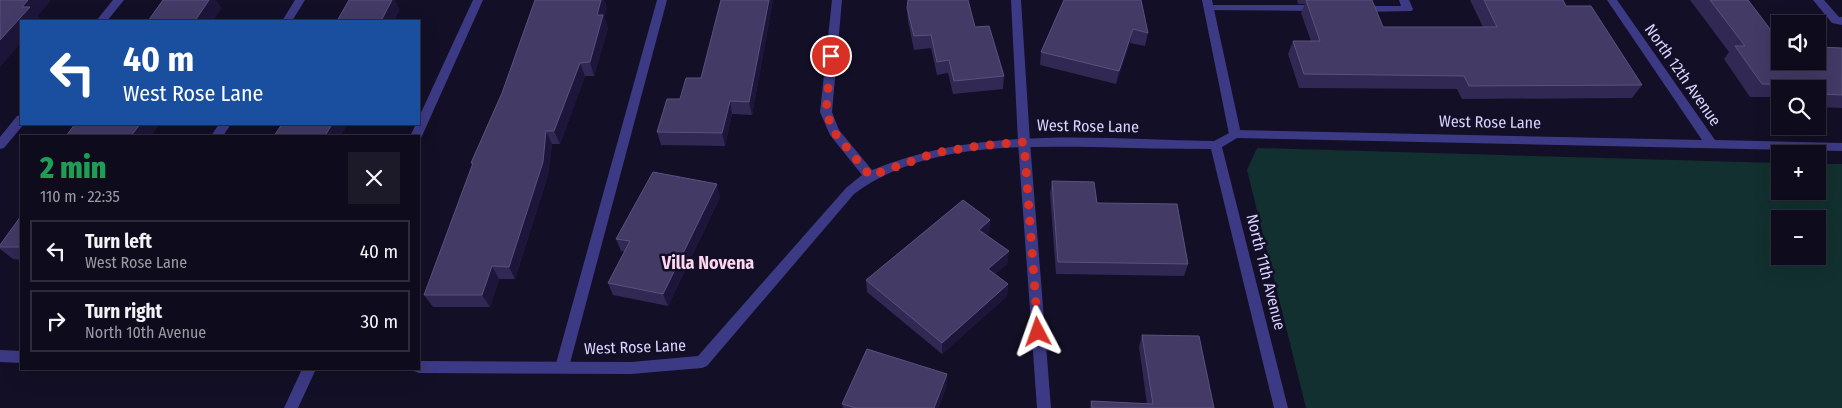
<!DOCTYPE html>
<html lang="en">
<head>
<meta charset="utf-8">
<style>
  :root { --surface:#0e0b1c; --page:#1c1929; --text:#f1f3f6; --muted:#9b9ba3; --line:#2e2b3b }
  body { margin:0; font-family:"Fira Sans Condensed",sans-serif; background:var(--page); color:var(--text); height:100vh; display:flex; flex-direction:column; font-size:19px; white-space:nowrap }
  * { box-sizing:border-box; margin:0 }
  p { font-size:16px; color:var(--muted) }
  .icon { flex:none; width:28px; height:28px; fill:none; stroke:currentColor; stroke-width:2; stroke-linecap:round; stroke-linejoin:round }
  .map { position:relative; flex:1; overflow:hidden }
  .panel { position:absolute; left:20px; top:135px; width:400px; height:235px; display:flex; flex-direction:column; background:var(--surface); border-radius:0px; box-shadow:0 5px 20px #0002,0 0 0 1px var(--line) }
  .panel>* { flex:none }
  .top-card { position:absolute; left:20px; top:20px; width:400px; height:105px; border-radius:0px; box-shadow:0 5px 20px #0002,0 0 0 1px var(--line); background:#1a4fa0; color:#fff; overflow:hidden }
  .tools { position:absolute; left:1771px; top:15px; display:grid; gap:10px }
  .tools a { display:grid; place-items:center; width:55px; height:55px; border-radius:0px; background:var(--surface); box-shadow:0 5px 20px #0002,0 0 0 1px var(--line); font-size:25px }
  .pin { position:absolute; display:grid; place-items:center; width:42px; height:42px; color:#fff; margin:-21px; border:2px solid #fff; border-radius:50%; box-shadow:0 1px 5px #0007 }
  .me { position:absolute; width:55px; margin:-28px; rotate:356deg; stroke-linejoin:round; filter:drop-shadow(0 0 4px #0008) }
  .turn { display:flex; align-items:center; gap:18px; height:105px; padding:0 20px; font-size:22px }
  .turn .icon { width:65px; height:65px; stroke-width:2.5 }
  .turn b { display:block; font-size:35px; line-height:42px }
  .round { display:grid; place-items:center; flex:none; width:52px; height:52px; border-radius:0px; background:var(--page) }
  .head { display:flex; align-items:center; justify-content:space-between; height:85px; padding:0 20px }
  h1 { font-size:30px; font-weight:800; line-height:38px; color:#1e9e55 }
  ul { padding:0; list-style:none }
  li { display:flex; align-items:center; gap:15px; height:62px; margin:0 10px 8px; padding:0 10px; border:2px solid var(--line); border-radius:0px }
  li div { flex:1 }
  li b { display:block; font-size:19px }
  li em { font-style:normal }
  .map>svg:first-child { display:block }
  .green { fill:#12302f; fill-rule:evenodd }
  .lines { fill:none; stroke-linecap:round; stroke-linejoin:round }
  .service { fill:#3d3a85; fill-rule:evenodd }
  .minor { fill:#3d3a85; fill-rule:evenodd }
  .tertiary { fill:#3d3a85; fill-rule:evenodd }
  .wall { fill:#312854 }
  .shaded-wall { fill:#1d163a }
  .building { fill:#433a66; stroke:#5a527e }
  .route { stroke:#d93025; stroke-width:9; stroke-dasharray:0 16.2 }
  .labels { text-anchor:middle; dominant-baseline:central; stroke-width:5; stroke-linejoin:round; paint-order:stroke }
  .street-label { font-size:16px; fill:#d9d4ff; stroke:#130f26 }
  .neighbourhood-label { font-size:18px; font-weight:bold; fill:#ffd6f0; stroke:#130f26 }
</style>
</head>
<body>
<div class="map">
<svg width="1842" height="408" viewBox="0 0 1842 408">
  <rect width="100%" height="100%" fill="#130f26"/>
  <!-- green -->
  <path class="green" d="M 1257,148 L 1780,163 L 1780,191 L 1818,191 L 1818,164 L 1842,164 L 1842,408 L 1306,408 L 1247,170 ZM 1780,219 L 1818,219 L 1818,256 L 1780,256 Z"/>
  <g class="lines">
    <!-- service -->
    <g class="service">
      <path d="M 295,0 L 305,0 L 292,21 L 282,21 Z"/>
      <path d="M 657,0 L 667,0 L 569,367 L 567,371 L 562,373 L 557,371 L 555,367 Z"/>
      <path d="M 1011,0 L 1021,0 L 1030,142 L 1051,408 L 1037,408 L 1018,142 Z"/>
      <path d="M 1399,0 L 1409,0 L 1413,9 L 1412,11 L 1360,12 L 1355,9 L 1360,6 L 1401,6 Z"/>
      <path d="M 1813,0 L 1824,0 L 1839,17 L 1842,17 L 1842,25 L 1832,23 Z"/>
      <path d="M 1209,5 L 1318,5 L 1323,8 L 1318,11 L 1205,10 L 1204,8 L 1205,6 Z"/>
      <path d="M 219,124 L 231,124 L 223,136 L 211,136 Z"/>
    </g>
    <!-- minor -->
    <g class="minor">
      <path d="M 113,0 L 124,0 L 107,21 L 96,21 Z"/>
      <path d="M 473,0 L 483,0 L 422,136 L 419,140 L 419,136 L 410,136 L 416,124 L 419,124 L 419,117 Z"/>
      <path d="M 832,0 L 842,0 L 832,112 L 839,130 L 872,170 C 980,125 1100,139 1214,141 L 1235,130 L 1702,140 L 1607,0 L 1617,0 L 1715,140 L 1842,143 L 1842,151 L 1237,138 L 1222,147 L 1288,408 L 1274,408 L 1211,149 C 1172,149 1132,148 1093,147 C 1013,146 921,144 854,194 L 707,366 L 702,368 L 631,374 L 419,373 L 414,371 L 413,369 L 419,369 L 419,361 L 631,362 L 698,356 L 846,188 L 862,175 L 830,135 L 820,112 Z"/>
      <path d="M 21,115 L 21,124 L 24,124 L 4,148 L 0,149 L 0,137 L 17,116 Z"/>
      <path d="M 0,350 L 21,351 L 21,363 L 0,362 Z"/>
      <path d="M 302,369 L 316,369 L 298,408 L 284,408 Z"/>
    </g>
    <!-- tertiary -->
    <path class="tertiary" d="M 1202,0 L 1212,0 L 1241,134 L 1235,138 L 1229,134 Z"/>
  </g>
  <!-- wall -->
  <g class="wall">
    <path d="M 535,0 L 604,0 L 607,7 L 604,17 L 608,28 L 594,76 L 585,76 L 560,144 L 552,144 L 548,175 L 515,279 L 499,279 L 490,307 L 433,307 L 424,295 L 473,166 L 471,163 L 502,93 Z"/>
    <path d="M 773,0 L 752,115 L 732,114 L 725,146 L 661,145 L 657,132 L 680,99 L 701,78 Z"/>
    <path d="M 1064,0 L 1148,33 L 1145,46 L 1130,43 L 1116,84 L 1040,65 L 1041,52 Z"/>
    <path d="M 1297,0 L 1372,0 L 1383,27 L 1483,27 L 1470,0 L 1563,0 L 1566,6 L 1642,85 L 1632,98 L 1462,99 L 1457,89 L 1299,88 L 1288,54 L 1293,41 L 1311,41 L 1301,13 L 1305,4 L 1298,4 Z"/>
    <path d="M 1690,0 L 1748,0 L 1780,61 L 1842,48 L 1842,108 L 1818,107 L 1818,89 L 1780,89 L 1780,97 L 1750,97 L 1724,59 L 1729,52 Z"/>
    <path d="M 907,8 L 975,27 L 1004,76 L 1003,89 L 953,94 L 948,73 L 937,75 L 931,48 L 914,50 L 908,21 Z"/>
    <path d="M 1052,181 L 1097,203 L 1188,264 L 1184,276 L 1056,274 L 1050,194 Z"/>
    <path d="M 720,197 L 668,306 L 613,295 L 608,283 L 625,252 L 621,251 L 616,239 Z"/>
    <path d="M 21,216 L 21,260 L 13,259 L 0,249 L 0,245 Z"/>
    <path d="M 990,220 L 989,233 L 986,235 L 1009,251 L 1007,264 L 995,274 L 1008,284 L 1007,296 L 942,354 L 867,292 L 866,280 Z"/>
    <path d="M 1142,335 L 1214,408 L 1090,408 L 1091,401 L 1147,404 L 1139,347 Z"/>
    <path d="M 947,385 L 938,408 L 843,408 L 842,404 Z"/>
  </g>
  <!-- shaded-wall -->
  <g class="shaded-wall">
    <path d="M 28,0 L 51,0 L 38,16 L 42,20 L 41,21 L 21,21 L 21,43 L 0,67 L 0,40 L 22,7 Z"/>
    <path d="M 209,0 L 216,0 L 222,8 L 213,21 L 195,21 Z"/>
    <path d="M 392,0 L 395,0 L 400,10 L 394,21 L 381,21 Z"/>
    <path d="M 601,0 L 604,0 L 607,7 L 604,17 L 608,28 L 594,76 L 590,62 L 597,15 Z"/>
    <path d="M 769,0 L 773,0 L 752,115 L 749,102 Z"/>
    <path d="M 1133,29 L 1130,43 L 1116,84 L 1119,71 Z"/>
    <path d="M 580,63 L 585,76 L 560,144 L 554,131 Z"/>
    <path d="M 730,101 L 732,114 L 725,146 L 722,133 Z"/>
    <path d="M 140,124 L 160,124 L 151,136 L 131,136 Z"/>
    <path d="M 332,124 L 348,124 L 341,136 L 325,136 Z"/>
    <path d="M 546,131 L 552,144 L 548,175 L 515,279 L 509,267 Z"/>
    <path d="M 717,184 L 720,197 L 668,306 L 663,294 Z"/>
    <path d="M 990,220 L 989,233 L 978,242 L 979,230 Z"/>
    <path d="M 1009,251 L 1007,264 L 987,281 L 988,269 Z"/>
    <path d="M 492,266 L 499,279 L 490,307 L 482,295 Z"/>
    <path d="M 1008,284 L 1007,296 L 942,354 L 942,343 Z"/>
    <path d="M 947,374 L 947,385 L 938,408 L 934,408 Z"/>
  </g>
  <!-- building -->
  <g class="building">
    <path d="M 0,0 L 28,0 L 22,7 L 30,7 L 0,40 Z"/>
    <path d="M 163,0 L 209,0 L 195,21 L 148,21 Z"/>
    <path d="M 349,0 L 392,0 L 381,21 L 337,21 Z"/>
    <path d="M 535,0 L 601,0 L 597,15 L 603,15 L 590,62 L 580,63 L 554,131 L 546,131 L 543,162 L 509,267 L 492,266 L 482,295 L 424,295 L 473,163 L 471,163 L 502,93 Z"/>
    <path d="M 721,0 L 769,0 L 749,102 L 730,101 L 722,133 L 657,132 L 667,99 L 680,99 L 686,78 L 701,78 Z"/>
    <path d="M 908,0 L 968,0 L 975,27 L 989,26 L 1004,76 L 954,81 L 949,60 L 937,62 L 931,35 L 914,36 L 907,8 Z"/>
    <path d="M 1064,0 L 1141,0 L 1148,33 L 1133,29 L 1119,71 L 1041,52 Z"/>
    <path d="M 1306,0 L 1372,0 L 1383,27 L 1497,27 L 1484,0 L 1563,0 L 1566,6 L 1591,6 L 1642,85 L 1469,86 L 1464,76 L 1304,74 L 1293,41 L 1320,41 Z"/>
    <path d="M 1710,0 L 1748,0 L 1780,42 L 1780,61 L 1818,61 L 1818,47 L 1842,48 L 1842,95 L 1818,94 L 1818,89 L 1802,89 L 1799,85 L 1762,84 L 1735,46 L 1745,46 Z"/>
    <path d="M 75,124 L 140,124 L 131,136 L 66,136 Z"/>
    <path d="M 282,124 L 332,124 L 325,136 L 274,136 Z"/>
    <path d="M 653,172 L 717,184 L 663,294 L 608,283 L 630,241 L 616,239 Z"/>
    <path d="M 1052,181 L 1094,182 L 1097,203 L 1177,204 L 1188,264 L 1058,262 Z"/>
    <path d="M 963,200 L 990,220 L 979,230 L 1009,251 L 988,269 L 1008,284 L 942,343 L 866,280 Z"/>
    <path d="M 21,216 L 21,247 L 0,247 L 0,245 Z"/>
    <path d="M 1142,335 L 1199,336 L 1214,408 L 1092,408 L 1091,401 L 1153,404 Z"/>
    <path d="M 867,349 L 947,374 L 934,408 L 856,408 L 842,404 Z"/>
  </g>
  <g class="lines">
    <!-- route -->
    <path class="route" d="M 831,56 L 826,112 L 834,132 L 870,176 L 935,153 L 978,146 L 1024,142 L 1038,332"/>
  </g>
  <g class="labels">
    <!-- street labels -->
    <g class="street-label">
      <text transform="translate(1683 75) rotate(55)">North 12th Avenue</text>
      <text transform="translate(1490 122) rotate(1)">West Rose Lane</text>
      <text transform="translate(1088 126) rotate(1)">West Rose Lane</text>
      <text transform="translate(1266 272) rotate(76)">North 11th Avenue</text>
      <text transform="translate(635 347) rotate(-2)">West Rose Lane</text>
    </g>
    <!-- neighbourhood labels -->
    <g class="neighbourhood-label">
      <text x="708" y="263">Villa Novena</text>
    </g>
  </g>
</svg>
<div class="tools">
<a><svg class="icon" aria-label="sound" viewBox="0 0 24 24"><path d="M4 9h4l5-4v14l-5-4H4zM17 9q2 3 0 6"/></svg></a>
<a><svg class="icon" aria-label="search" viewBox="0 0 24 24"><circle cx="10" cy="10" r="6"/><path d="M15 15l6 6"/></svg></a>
<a>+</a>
<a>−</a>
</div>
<div class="pin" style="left:831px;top:56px;background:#d93025"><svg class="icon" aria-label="arrive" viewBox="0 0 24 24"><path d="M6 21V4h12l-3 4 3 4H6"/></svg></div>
<svg class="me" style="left:1038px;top:332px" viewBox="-20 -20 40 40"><path d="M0-17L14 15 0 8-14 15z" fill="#d93025" stroke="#fff" stroke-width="4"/></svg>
<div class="top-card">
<div class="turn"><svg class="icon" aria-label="left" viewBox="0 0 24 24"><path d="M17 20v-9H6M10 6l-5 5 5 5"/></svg><div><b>40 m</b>West Rose Lane</div></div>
</div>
<section class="panel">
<div class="head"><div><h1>2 min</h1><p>110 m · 22:35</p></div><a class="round"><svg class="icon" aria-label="close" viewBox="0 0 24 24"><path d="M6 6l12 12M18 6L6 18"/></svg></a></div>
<ul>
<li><svg class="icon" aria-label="left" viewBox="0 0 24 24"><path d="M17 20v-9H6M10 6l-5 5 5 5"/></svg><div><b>Turn left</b><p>West Rose Lane</p></div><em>40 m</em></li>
<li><svg class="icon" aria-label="right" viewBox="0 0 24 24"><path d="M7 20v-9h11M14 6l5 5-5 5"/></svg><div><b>Turn right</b><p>North 10th Avenue</p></div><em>30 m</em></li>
</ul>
</section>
</div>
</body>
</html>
